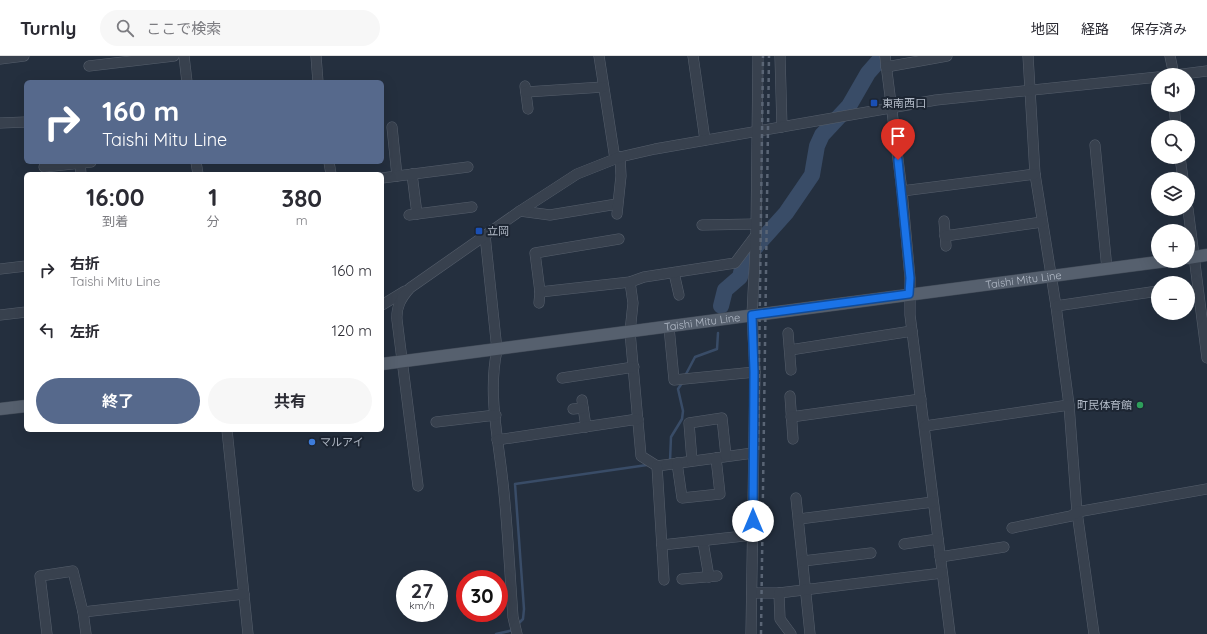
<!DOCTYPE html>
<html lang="ja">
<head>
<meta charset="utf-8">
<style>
  :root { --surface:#fff; --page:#f7f7f7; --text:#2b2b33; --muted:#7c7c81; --line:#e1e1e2; --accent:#56698c }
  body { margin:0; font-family:Quicksand,"Noto Sans JP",sans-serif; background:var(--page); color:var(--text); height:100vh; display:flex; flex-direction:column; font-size:15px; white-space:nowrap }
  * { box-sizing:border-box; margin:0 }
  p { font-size:13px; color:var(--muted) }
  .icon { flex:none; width:22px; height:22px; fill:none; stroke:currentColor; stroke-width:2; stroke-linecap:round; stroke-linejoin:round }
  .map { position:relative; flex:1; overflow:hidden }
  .side { position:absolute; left:24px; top:116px; width:360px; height:260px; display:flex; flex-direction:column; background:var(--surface); border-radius:6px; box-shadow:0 4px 16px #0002 }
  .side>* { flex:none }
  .guide { position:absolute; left:24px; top:24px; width:360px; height:84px; border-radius:6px; box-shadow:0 4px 16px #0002; background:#56698c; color:#fff; overflow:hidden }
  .controls { position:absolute; left:1151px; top:12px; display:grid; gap:8px }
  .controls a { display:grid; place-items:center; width:44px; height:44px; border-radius:50%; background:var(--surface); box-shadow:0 4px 16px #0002; font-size:20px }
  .speed { position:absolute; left:396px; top:514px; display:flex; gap:8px; font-size:20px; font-weight:700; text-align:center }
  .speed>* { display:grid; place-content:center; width:52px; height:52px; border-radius:50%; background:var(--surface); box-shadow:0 4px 16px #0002; line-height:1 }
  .speed small { font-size:10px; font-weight:400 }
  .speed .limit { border:6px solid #d22; background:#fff; color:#111 }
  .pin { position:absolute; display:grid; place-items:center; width:34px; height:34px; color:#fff; margin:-41px -17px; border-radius:50% 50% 50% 0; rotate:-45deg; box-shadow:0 0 4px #0007 }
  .pin .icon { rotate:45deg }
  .me { position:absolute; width:44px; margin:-22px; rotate:0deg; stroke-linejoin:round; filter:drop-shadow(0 0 3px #0008) }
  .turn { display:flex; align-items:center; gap:14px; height:84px; padding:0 12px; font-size:18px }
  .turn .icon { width:52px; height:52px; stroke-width:2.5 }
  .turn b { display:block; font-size:28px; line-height:34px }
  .eta { display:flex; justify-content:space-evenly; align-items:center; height:68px; text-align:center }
  .eta b { font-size:24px; font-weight:700; line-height:28px }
  .button { display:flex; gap:8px; margin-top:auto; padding:8px 12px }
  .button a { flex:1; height:46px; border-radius:24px; background:var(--accent); color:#fff; font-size:16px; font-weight:700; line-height:46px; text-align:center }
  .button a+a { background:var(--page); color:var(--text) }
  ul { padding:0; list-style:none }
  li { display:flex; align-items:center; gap:12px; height:60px; padding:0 12px }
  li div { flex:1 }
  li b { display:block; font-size:15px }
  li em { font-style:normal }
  header { display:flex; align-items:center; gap:24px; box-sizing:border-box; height:56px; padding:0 20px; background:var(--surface); border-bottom:1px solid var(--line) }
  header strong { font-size:19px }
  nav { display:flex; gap:22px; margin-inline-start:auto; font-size:14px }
  .search { width:280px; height:36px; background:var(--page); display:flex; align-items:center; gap:10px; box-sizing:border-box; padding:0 14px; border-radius:22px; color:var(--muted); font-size:15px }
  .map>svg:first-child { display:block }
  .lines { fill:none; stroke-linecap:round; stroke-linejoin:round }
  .stream { stroke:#394c67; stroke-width:2.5 }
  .river { stroke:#394c67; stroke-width:16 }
  .minor-casing { stroke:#565f6c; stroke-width:11 }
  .major-casing { stroke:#414a57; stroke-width:13 }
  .minor { stroke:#38414e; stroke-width:10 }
  .major { stroke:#56606e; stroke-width:12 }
  .rail { stroke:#5a6575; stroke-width:2.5; stroke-dasharray:4 4; stroke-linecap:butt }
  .route-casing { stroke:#114b97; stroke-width:10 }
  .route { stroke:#1a73e8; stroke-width:7 }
  .transit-dot { fill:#1a4fb4; stroke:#1d2633; stroke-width:1.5 }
  .leisure-dot { fill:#2e9e5b; stroke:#1d2633; stroke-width:1.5 }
  .shop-dot { fill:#3f7fe0; stroke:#1d2633; stroke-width:1.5 }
  .labels { text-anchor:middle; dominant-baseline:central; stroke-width:4; stroke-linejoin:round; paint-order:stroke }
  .poi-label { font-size:11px; fill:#b4bcc9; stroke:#1d2633; text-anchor:start }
  .street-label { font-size:11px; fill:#b4bcc9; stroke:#1d2633 }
</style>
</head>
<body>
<header>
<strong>Turnly</strong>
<div class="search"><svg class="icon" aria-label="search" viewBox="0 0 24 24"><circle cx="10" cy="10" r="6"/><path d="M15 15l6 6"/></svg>ここで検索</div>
<nav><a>地図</a><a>経路</a><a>保存済み</a></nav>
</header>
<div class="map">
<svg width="1207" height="578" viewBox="0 0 1207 578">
  <rect width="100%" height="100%" fill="#242f3e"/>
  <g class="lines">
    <!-- stream -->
    <g class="stream">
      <path d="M 685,320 L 695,301 L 717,293 L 718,277"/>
      <path d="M 670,405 L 671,381 L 682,363 L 683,355 L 678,333 L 682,327"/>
      <path d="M 518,568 L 523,563 L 524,553 L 515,428 L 647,409"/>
      <path d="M 496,578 L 514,574"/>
    </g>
    <!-- river -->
    <path class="river" d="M 721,250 L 725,234 L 740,221 L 744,204 L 786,157 L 812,119 L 817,90 L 822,79 L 849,50 L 868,17 L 883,0"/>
    <defs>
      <g id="minor">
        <path d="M 184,0 L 187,26"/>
        <path d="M 316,0 L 318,26"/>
        <path d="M 599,0 L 615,103"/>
        <path d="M 693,0 L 705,84"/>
        <path d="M 780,0 L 782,71"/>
        <path d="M 885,0 L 902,135 L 910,222 L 910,259 L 950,578"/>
        <path d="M 1028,0 L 1035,118 L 1056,250 L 1069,349 L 1077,456 L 1094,578"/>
        <path d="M 1170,0 L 1174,19"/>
        <path d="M 0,3 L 24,0"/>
        <path d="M 89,10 L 174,0"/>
        <path d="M 886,11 L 947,0"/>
        <path d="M 1175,19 L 1207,15"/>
        <path d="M 525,30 L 528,53"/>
        <path d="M 526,36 L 603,31"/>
        <path d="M 1174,49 L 1176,71"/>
        <path d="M 0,67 L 26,66"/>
        <path d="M 392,71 L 397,120"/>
        <path d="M 1095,89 L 1107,213"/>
        <path d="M 1180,101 L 1183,123"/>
        <path d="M 196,106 L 198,118"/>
        <path d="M 329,106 L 331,118"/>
        <path d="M 80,107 L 81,118"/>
        <path d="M 44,111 L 91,106"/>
        <path d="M 412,118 L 417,158"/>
        <path d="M 382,122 L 468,111"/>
        <path d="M 902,135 L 1035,118"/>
        <path d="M 1188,153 L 1207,302"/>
        <path d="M 520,155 L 550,159 L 617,148"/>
        <path d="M 617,158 L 621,120 L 620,101"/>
        <path d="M 409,159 L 472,151"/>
        <path d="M 944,165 L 946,190"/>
        <path d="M 702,169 L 756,168"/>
        <path d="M 485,179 L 497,294 C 487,340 500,390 504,437 C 508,478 510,520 513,561 L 517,578"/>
        <path d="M 945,180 L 1042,166"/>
        <path d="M 0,213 L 26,210"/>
        <path d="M 674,217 L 679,239"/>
        <path d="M 630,226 L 633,247 L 630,276 L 641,400 L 657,410 L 753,397"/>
        <path d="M 540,236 L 630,226 L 644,221 L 735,207 L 756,179"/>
        <path d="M 539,247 L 540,236 L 535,197 L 619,183"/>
        <path d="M 382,249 L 405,235"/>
        <path d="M 1056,250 L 1158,235"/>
        <path d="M 0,259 L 26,256"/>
        <path d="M 669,271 L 674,324 L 755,316"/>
        <path d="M 788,277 L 791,314"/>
        <path d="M 790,294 L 912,275"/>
        <path d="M 562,322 L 634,311"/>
        <path d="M 790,340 L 793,383"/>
        <path d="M 582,344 L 586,371"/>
        <path d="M 573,353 L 583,352"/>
        <path d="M 791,361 L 921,343"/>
        <path d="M 436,366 L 496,359"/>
        <path d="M 925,370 L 1069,349"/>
        <path d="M 227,374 L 248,578"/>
        <path d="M 497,384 L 638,363"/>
        <path d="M 692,405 L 689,367 L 722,362 L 726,400"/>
        <path d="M 677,407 L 682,442 L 720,438 L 716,402"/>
        <path d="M 657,410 L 664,524"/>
        <path d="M 418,430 L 397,264 C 396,251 401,242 410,232 L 520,155 L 577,118 L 620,101 L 655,93 L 936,44 L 1158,21"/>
        <path d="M 796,442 L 810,578"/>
        <path d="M 799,463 L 933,446"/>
        <path d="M 1012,472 L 1071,460 L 1077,456 L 1207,433"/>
        <path d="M 703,486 L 709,521"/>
        <path d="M 904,488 L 938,483"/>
        <path d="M 662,489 L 753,479"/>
        <path d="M 940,501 L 1004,491"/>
        <path d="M 803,505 L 871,497"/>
        <path d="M 682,523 L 717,520"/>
        <path d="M 752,537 L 779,537 L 942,517"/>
        <path d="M 779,537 L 780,563 L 791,578"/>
        <path d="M 83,556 L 244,538"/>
        <path d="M 47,578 L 40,520 L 73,515 L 83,556 L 86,578"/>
        <path d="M 751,578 L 755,316 L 752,259 L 756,179 L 758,0"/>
      </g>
      <g id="major">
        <path d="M 1188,202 L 1207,199"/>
        <path id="s1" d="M 382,308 L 1166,205"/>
        <path d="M 0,353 L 26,350"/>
      </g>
    </defs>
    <!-- minor casing -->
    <use href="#minor" class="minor-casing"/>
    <!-- major casing -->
    <use href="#major" class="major-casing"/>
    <!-- minor -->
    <use href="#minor" class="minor"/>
    <!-- major -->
    <use href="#major" class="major"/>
    <!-- rail -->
    <g class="rail">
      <path d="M 758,394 L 763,0"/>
      <path d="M 761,578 L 769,0"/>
    </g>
  </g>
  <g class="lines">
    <defs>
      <path id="route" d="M 753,465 L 754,316 L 752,259 L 909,238 L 910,222 L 898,104"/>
    </defs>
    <!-- route casing -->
    <use href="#route" class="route-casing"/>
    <!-- route -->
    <use href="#route" class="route"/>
  </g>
  <!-- markers -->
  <g class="transit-dot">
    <rect x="870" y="43" width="8" height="8" rx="2"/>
    <rect x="475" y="171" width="8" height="8" rx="2"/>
  </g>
  <circle class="leisure-dot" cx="1140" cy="349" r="4"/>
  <circle class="shop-dot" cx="312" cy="386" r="4"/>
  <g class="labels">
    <!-- poi labels -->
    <g class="poi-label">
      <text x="882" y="47">東南西口</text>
      <text x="487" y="175">立岡</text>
      <text x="1132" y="349" text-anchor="end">町民体育館</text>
      <text x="320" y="386">マルアイ</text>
    </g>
    <!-- street labels -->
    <g class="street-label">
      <text stroke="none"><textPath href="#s1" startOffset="647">Taishi Mitu Line</textPath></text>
      <text stroke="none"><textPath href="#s1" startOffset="323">Taishi Mitu Line</textPath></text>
    </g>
  </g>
</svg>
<div class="controls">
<a><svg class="icon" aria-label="sound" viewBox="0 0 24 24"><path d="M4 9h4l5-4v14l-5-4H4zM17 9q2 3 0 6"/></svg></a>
<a><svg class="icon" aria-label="search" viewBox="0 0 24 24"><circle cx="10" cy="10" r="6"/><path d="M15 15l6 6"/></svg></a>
<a><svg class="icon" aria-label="layers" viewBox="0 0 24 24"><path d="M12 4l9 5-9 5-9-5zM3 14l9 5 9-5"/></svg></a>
<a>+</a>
<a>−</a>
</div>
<div class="speed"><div>27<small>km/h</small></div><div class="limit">30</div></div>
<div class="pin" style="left:898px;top:104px;background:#d93025"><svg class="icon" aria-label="arrive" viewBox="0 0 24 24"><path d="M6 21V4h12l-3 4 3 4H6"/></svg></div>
<svg class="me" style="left:753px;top:465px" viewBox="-20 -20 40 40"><circle r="19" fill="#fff"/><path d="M0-13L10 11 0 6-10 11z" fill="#1a73e8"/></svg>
<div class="guide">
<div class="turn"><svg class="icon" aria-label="right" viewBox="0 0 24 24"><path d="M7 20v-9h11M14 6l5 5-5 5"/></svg><div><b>160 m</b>Taishi Mitu Line</div></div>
</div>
<section class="side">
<div class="eta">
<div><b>16:00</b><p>到着</p></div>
<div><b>1</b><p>分</p></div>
<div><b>380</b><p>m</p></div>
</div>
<ul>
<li><svg class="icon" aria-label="right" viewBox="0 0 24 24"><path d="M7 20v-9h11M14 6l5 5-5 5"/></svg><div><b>右折</b><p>Taishi Mitu Line</p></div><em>160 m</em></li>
<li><svg class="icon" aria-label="left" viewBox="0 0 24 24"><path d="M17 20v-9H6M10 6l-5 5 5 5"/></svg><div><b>左折</b></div><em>120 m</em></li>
</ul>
<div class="button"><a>終了</a><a>共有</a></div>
</section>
</div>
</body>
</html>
